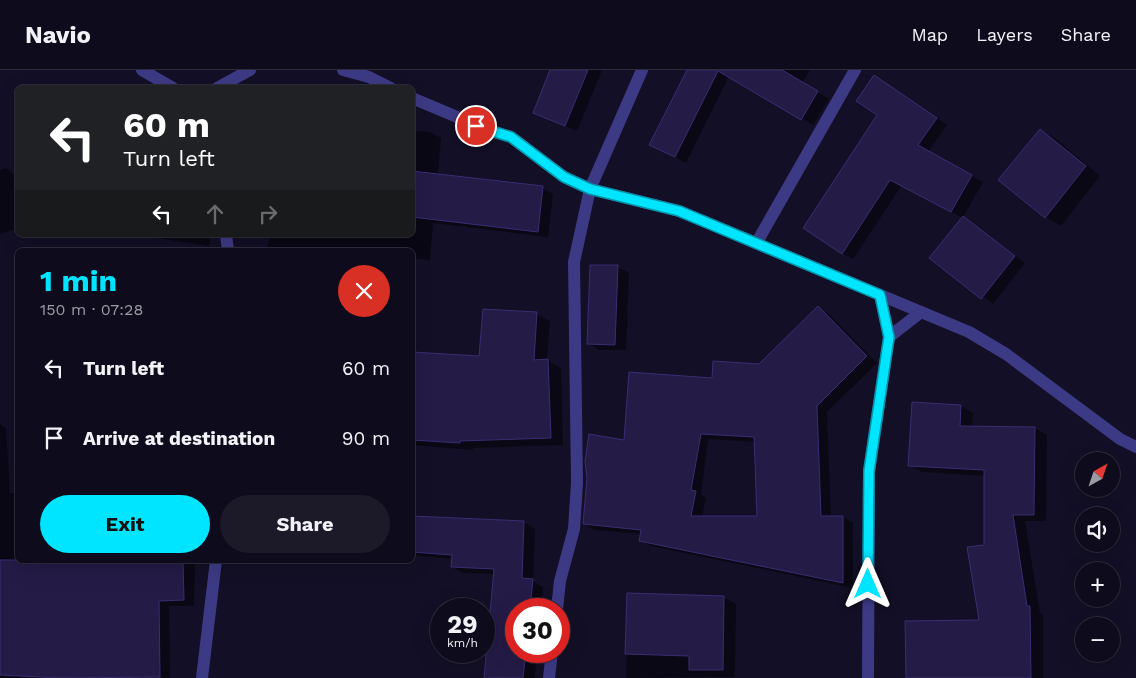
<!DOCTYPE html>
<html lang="en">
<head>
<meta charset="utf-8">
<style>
  :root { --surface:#0e0b1c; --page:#1c1929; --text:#f1f3f6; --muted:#9b9ba3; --line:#2e2b3b; --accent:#00e5ff }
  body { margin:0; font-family:"Work Sans",sans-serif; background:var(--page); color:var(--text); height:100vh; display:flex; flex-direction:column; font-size:19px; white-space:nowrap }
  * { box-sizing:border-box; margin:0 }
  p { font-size:16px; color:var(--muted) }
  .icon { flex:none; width:28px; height:28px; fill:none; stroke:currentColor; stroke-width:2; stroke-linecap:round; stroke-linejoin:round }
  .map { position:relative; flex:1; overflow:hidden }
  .drawer { position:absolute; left:15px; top:178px; width:400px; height:315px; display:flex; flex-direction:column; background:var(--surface); border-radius:8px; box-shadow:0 5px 20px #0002,0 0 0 1px var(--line) }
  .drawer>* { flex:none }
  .guide { position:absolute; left:15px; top:15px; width:400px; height:152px; border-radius:8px; box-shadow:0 5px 20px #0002,0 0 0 1px var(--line); background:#202124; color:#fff; overflow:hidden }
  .needle { width:32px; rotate:40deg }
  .controls { position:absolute; left:1075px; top:382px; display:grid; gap:10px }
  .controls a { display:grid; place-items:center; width:45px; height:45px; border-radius:50%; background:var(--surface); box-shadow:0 5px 20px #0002,0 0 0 1px var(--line); font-size:25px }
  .speed { position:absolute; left:430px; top:528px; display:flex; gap:10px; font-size:25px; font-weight:700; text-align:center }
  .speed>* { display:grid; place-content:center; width:65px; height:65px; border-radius:50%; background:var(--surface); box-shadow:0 5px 20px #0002,0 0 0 1px var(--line); line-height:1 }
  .speed small { font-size:12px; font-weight:400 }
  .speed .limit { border:8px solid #d22; background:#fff; color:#111 }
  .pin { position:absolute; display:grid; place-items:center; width:42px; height:42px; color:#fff; margin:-21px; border:2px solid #fff; border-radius:50%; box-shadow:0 1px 5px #0007 }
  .me { position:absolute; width:55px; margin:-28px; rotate:0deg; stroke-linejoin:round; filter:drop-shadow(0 0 4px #0008) }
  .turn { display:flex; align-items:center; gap:18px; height:105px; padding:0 25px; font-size:22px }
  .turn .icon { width:65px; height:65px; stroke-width:2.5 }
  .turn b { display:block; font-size:35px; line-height:42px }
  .lanes { display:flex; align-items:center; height:48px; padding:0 25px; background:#0003; justify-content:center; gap:25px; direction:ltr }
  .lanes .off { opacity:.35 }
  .round { display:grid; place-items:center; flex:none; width:52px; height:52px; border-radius:26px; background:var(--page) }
  .head { display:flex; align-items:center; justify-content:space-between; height:85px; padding:0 25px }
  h1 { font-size:30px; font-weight:700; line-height:38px; color:var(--accent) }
  .cta { display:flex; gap:10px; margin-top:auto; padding:10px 25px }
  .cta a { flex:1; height:58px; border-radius:30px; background:var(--accent); color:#111; font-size:20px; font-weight:700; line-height:58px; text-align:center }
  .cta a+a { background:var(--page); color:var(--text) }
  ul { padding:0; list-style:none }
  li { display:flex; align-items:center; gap:15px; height:70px; padding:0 25px }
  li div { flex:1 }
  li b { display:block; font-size:19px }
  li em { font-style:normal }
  header { display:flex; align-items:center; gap:30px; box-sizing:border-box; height:70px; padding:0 25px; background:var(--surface); border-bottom:1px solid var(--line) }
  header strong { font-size:24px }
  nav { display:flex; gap:28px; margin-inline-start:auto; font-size:18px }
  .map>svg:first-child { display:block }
  .shadow { fill:#0007; fill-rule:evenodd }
  .building { fill:#241b47; stroke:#3b2d73; fill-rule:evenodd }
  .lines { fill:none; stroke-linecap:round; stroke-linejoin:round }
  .minor { stroke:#3d3a85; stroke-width:12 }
  .route-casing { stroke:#0095a6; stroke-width:12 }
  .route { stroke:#00e5ff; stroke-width:9 }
</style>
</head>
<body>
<header>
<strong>Navio</strong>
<nav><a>Map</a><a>Layers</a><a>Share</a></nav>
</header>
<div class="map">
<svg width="1136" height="608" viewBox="0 0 1136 608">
  <rect width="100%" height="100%" fill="#130f26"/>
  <!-- shadow -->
  <g class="shadow">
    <path d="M 552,0 L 602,0 L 577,61 L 534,42 Z"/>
    <path d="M 688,0 L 810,0 L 802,13 L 829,29 L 813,55 L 729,6 L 686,93 L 662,80 Z"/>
    <path d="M 885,13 L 947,55 L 928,82 L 983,112 L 963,147 L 1025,193 L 993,234 L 931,188 L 963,148 L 902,115 L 853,189 L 842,183 Z"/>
    <path d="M 1041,60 L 1056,69 L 1100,106 L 1061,156 L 1046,147 Z"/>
    <path d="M 412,61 L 430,62 L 441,68 L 438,105 L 542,118 L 553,124 L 548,167 L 433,153 L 430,190 L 412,188 L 412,180 L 267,179 L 270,165 L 412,165 Z"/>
    <path d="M 6,98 L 18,107 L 18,158 L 0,164 L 0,100 Z"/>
    <path d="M 137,165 L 211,165 L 209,176 Z"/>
    <path d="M 618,197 L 629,203 L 626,280 L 599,280 L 588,273 Z"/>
    <path d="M 818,238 L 829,244 L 877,293 L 827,342 L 831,447 L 843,447 L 853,453 L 853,518 L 651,476 L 640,470 L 641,464 L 595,460 L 584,454 L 625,371 L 713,309 L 759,295 ZM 708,369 L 755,372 L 758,447 L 702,447 L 706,428 L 701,425 Z"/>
    <path d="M 537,244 L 550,251 L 547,290 L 561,298 L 563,375 L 473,378 L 473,380 L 412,375 L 412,283 L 480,287 Z"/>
    <path d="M 961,336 L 973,343 L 972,357 L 1035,358 L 1047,365 L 1046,451 L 1025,451 L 1040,543 L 1043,545 L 1043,608 L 907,608 L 980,551 L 985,476 L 986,406 L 922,402 L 909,395 Z"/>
    <path d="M 0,354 L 6,358 L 10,423 L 18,423 L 18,490 L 195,490 L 194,536 L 169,536 L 170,608 L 0,608 Z"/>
    <path d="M 412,447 L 524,452 L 535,459 L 533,511 L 543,517 L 541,539 L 516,539 L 516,581 L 537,581 L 535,608 L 485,608 L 495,504 L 463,503 L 452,497 L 453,489 L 412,485 Z"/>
    <path d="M 628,524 L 723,527 L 736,534 L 735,607 L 626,608 Z"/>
  </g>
  <!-- building -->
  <g class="building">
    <path d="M 550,0 L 588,0 L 565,56 L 533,43 Z"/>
    <path d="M 687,0 L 782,0 L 818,21 L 801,50 L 718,1 L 675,87 L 649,75 Z"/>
    <path d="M 874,5 L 937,48 L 918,75 L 972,105 L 951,142 L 890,110 L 842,184 L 803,158 L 877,45 L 856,31 Z"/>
    <path d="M 1040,59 L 1086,96 L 1045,148 L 998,110 Z"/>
    <path d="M 412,101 L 543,116 L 538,162 L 412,147 Z"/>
    <path d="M 963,146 L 1015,186 L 981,229 L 929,188 Z"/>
    <path d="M 590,195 L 618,195 L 615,275 L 587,274 Z"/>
    <path d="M 818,236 L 867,286 L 817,336 L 821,446 L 843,446 L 843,513 L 639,471 L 641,460 L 583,454 L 587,408 L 585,391 L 589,364 L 624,370 L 629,302 L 712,308 L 713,291 L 759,294 ZM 701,364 L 754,367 L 757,446 L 691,446 L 696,421 L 691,420 Z"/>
    <path d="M 483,239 L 537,242 L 534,290 L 548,289 L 551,368 L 460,371 L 460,373 L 412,370 L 412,282 L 479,286 Z"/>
    <path d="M 912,332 L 961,335 L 960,356 L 1035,357 L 1034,445 L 1013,445 L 1027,536 L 1030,536 L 1031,608 L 906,608 L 905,551 L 979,550 L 967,477 L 984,475 L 984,400 L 908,396 Z"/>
    <path d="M 412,446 L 524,451 L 522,508 L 533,509 L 530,539 L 516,539 L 516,581 L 526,581 L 523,608 L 484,608 L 494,499 L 451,497 L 452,485 L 412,482 Z"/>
    <path d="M 0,490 L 183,490 L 184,530 L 159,531 L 160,607 L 60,608 L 0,605 Z"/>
    <path d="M 627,523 L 724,526 L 723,600 L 689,600 L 689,586 L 625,584 Z"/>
  </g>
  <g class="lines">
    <!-- minor -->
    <g class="minor">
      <path d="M 142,0 L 173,18"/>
      <path d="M 343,0 L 369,7 L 391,18"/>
      <path d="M 217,18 L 250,0"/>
      <path d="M 412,28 L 488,60 L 511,67 L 564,107 L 590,119 L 679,141 L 969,262 L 1006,284 L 1120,369 L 1136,377"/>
      <path d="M 226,165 L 228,180"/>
      <path d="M 757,172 L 855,0"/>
      <path d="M 889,267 L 921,242"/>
      <path d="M 557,539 L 560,511 L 574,459 L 577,413 L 574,192 L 590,119 L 642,0"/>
      <path d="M 202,608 L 216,490"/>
      <path d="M 549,608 L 552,581"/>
      <path d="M 868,608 L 869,401 L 889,267 L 880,225"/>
    </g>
  </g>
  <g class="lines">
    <defs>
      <path id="route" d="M 476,56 L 511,67 L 564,107 L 590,119 L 679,141 L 880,225 L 889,267 L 869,401 L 868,514"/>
    </defs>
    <!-- route casing -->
    <use href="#route" class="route-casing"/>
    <!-- route -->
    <use href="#route" class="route"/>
  </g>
</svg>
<div class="controls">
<a><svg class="needle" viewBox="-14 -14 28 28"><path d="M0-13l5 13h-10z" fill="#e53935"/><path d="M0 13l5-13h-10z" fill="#9b9ba3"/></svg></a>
<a><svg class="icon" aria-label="sound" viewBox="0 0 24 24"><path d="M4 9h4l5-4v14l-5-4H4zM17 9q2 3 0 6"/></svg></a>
<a>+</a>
<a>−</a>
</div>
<div class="speed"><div>29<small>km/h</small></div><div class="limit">30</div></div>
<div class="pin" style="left:476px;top:56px;background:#d93025"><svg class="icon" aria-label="arrive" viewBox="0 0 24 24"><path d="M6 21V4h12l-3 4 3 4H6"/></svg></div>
<svg class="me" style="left:868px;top:514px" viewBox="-20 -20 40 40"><path d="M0-17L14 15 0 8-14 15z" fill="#00e5ff" stroke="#fff" stroke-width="4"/></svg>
<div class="guide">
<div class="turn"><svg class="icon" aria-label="left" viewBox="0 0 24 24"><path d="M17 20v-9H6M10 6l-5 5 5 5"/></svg><div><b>60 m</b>Turn left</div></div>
<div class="lanes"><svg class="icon" aria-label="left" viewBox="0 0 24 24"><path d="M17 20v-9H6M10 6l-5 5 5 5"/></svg><svg class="icon off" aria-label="ahead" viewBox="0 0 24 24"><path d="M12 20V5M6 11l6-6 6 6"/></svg><svg class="icon off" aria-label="right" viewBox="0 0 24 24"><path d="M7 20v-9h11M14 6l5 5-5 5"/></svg></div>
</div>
<section class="drawer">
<div class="head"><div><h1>1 min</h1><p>150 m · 07:28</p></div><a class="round" style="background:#d93025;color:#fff"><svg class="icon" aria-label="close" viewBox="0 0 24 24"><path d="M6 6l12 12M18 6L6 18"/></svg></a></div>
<ul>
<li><svg class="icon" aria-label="left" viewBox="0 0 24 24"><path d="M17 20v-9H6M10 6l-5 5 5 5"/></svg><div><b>Turn left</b></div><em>60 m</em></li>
<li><svg class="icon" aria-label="arrive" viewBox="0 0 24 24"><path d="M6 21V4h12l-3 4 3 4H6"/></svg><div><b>Arrive at destination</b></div><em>90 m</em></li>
</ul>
<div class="cta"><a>Exit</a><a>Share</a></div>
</section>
</div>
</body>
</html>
